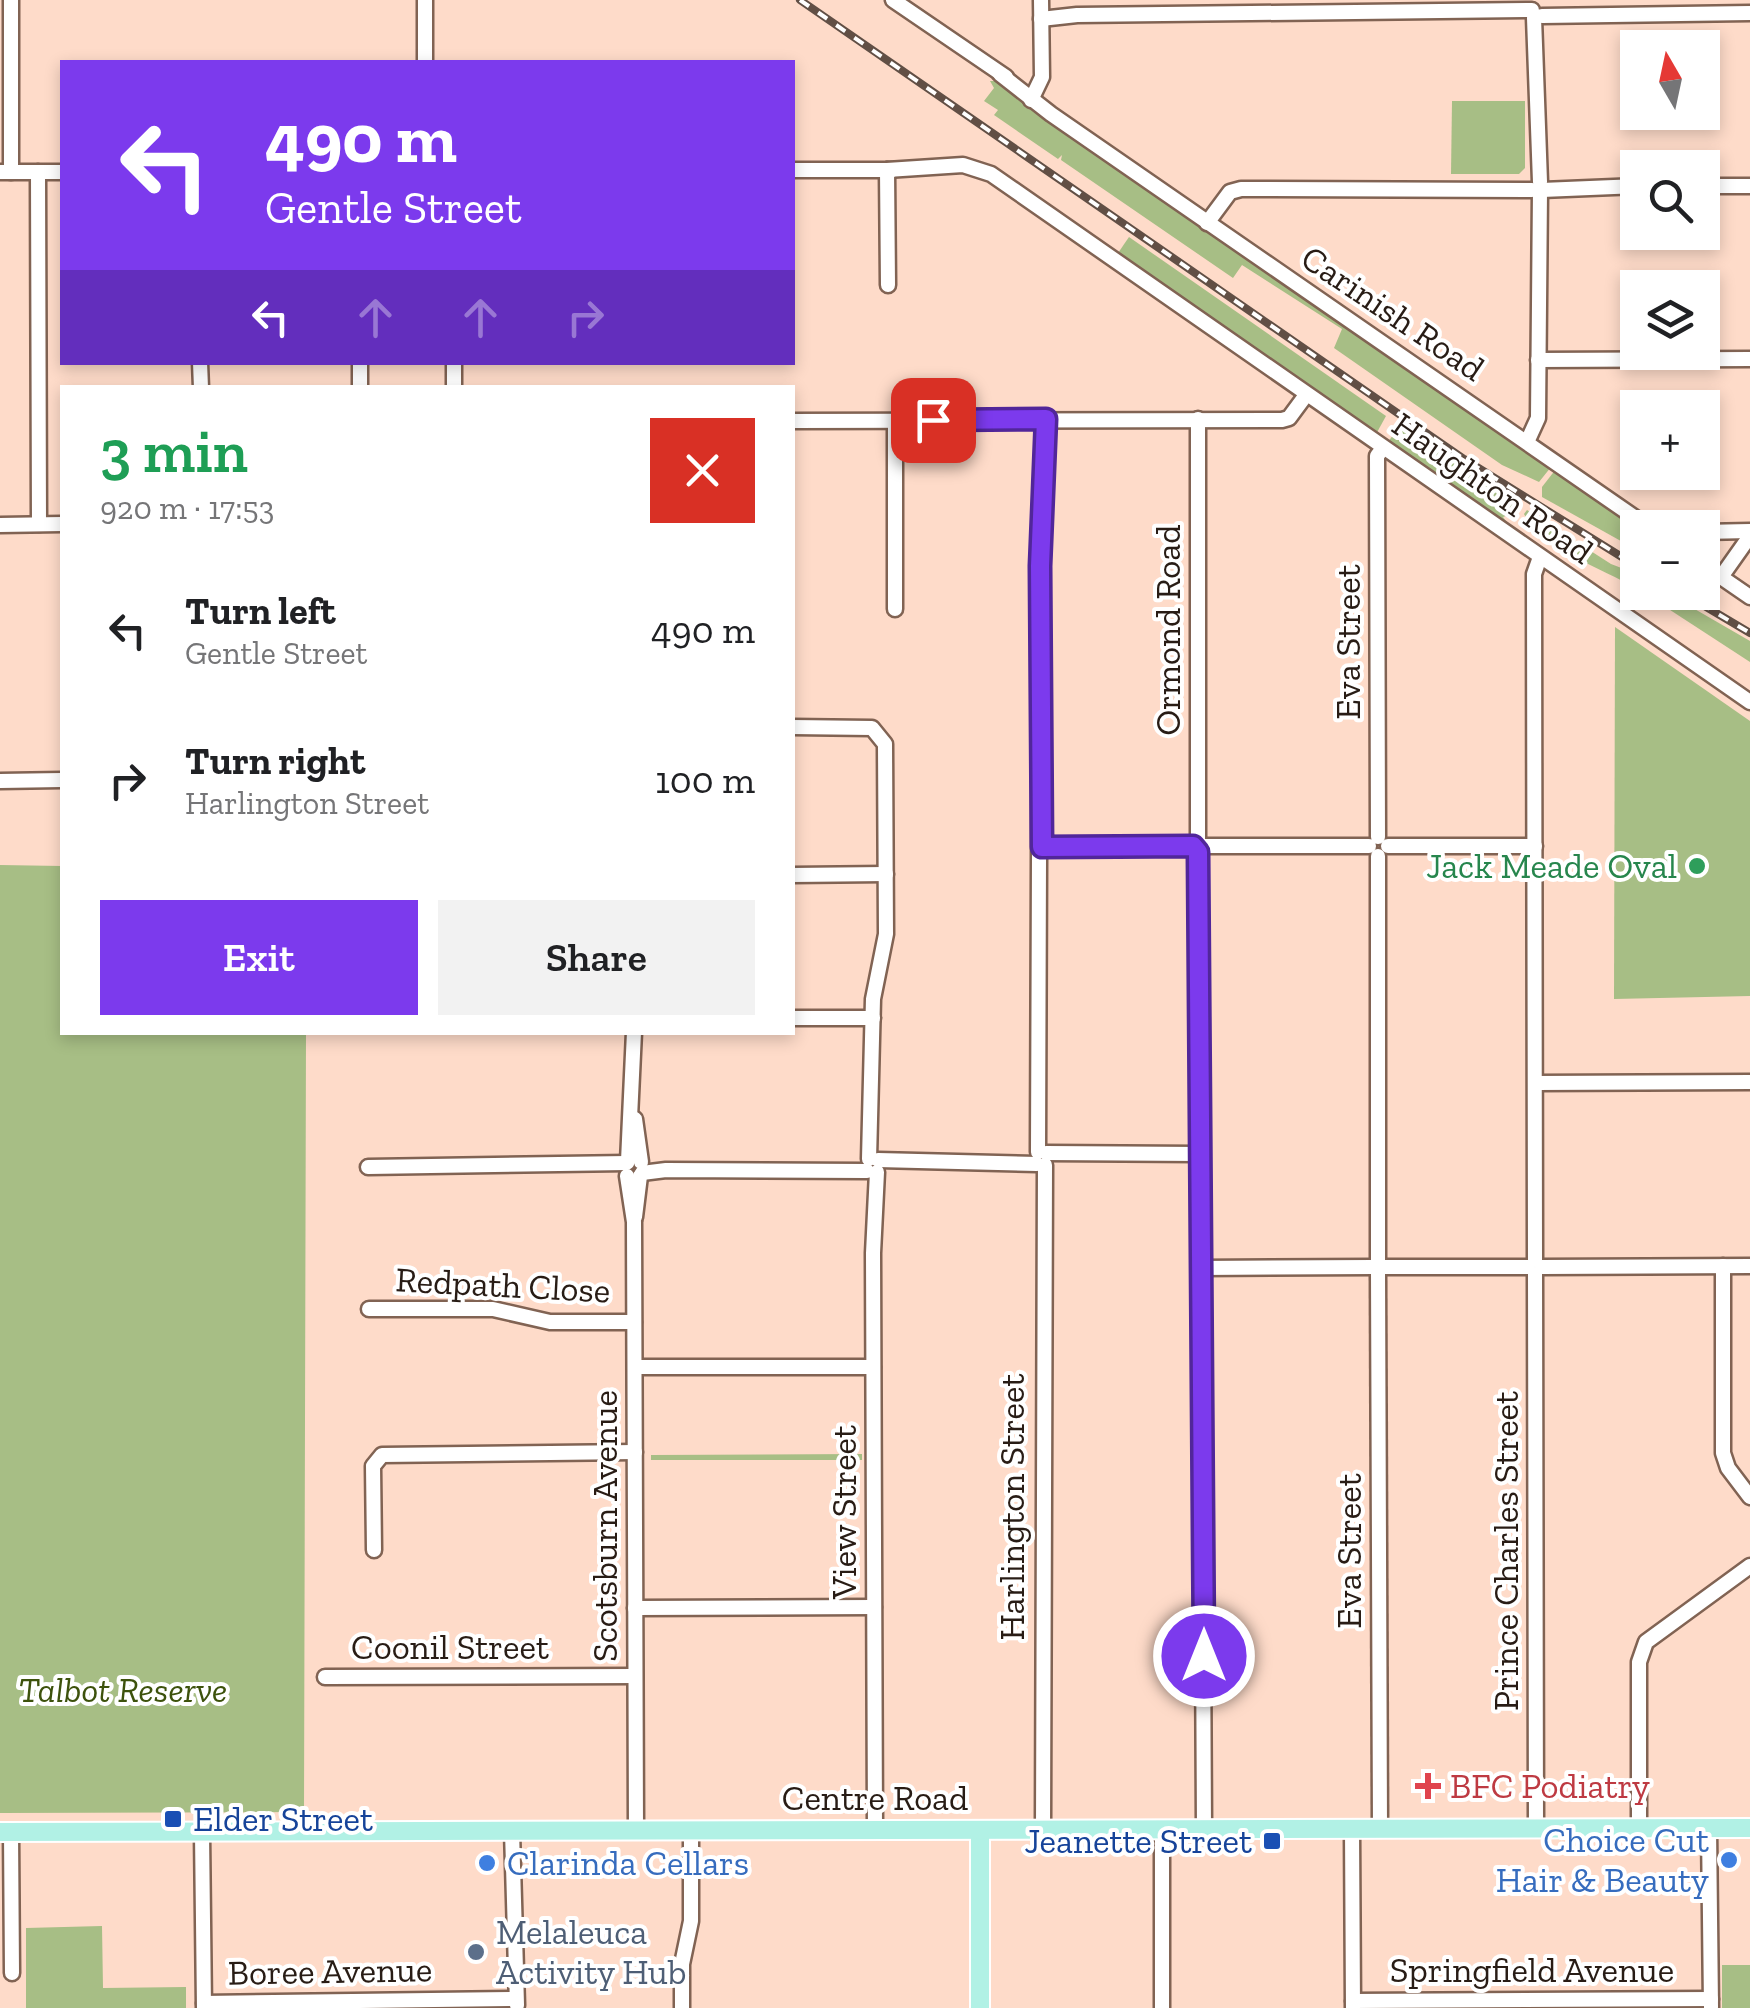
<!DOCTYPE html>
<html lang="en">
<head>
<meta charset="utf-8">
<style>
  :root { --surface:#fff; --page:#f2f2f2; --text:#202124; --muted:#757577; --accent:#7c3aed }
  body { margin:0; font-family:"Zilla Slab",serif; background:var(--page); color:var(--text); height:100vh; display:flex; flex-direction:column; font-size:38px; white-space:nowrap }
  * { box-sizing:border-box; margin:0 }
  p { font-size:32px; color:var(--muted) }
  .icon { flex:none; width:55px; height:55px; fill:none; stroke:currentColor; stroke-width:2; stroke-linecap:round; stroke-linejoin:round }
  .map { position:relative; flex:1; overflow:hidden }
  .drawer { position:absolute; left:60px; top:385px; width:735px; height:650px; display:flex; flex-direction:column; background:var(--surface); border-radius:0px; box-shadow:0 5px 15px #0003 }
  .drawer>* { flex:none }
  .hud { position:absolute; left:60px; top:60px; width:735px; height:305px; border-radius:0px; box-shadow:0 5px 15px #0003; background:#7c3aed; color:#fff; overflow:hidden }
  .needle { width:65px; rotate:351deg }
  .fabs { position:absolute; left:1620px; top:30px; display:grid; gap:20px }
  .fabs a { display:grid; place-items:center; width:100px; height:100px; border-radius:0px; background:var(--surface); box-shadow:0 5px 15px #0003; font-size:50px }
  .pin { position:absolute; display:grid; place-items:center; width:85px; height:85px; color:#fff; margin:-42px; border-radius:20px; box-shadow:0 5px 15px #0006 }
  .me { position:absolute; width:110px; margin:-55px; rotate:0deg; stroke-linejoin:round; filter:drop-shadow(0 0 8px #0008) }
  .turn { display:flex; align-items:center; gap:35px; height:210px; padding:0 40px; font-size:45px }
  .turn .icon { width:130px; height:130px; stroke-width:2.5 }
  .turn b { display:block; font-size:70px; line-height:85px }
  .lanes { display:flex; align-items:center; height:95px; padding:0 40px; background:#0003; justify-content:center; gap:50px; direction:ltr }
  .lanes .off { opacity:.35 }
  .round { display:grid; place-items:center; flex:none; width:105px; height:105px; border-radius:0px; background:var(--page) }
  .head { display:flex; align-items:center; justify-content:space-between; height:170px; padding:0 40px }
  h1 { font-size:60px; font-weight:600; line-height:75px; color:#1e9e55 }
  .primary-button { display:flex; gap:20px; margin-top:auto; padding:20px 40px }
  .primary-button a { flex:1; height:115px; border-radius:0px; background:var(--accent); color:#fff; font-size:40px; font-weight:600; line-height:115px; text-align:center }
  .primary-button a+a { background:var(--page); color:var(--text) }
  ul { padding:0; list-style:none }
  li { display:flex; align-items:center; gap:30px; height:150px; padding:0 40px }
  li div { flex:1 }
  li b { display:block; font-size:38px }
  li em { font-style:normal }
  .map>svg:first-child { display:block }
  .green { fill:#a7be85 }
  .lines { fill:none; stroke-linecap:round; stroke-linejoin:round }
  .minor-casing { stroke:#816353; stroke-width:19 }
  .major-casing { stroke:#fff; stroke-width:22 }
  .minor { stroke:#fff; stroke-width:14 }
  .major { stroke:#b1f1e5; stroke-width:18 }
  .rail-casing { stroke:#614f45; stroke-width:8 }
  .rail { stroke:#fff; stroke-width:4; stroke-dasharray:11; stroke-linecap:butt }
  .route-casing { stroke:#51269a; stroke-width:25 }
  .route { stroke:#7c3aed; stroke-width:18 }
  .leisure-dot { fill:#2e9e5b; stroke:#fff; stroke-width:4 }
  .health-dot { fill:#e0444e; stroke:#fff; stroke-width:4 }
  .transit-dot { fill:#1a4fb4; stroke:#fff; stroke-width:4 }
  .shop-dot { fill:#3f7fe0; stroke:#fff; stroke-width:4 }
  .service-dot { fill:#5c6f8a; stroke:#fff; stroke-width:4 }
  .labels { text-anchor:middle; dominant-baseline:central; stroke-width:8; stroke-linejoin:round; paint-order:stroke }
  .street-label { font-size:35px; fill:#281c15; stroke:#fff }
  .leisure-label { font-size:35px; fill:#27864d; stroke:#fff; text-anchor:end }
  .park-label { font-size:35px; font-style:italic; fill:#3d520c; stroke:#fff }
  .health-label { font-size:35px; fill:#be3a42; stroke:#fff; text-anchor:start }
  .transit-label { font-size:35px; fill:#164399; stroke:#fff; text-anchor:start }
  .shop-label { font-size:35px; fill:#366cbe; stroke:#fff; text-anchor:end }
  .service-label { font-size:35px; fill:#4e5e75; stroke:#fff; text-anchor:start }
</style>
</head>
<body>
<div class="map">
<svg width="1750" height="2008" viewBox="0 0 1750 2008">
  <rect width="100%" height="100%" fill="#fedbc9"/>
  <!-- green -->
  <g class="green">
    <path d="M 990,81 L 997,81 L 1551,467 L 1539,482 L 1502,465 L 1334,348 L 1342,329 L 1242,265 L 1233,278 L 1061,160 L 1062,155 L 1058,159 L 994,115 L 998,110 L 984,101 L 994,88 Z"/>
    <path d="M 1452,101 L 1525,101 L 1525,168 L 1519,174 L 1451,174 Z"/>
    <path d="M 1129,237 L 1386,416 L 1375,436 L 1116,256 Z"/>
    <path d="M 1405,428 L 1519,506 L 1518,512 L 1503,517 L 1510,527 L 1387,443 L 1398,429 Z"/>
    <path d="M 1556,469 L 1636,525 L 1637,550 L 1542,497 L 1542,487 Z"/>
    <path d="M 1527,510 L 1611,564 L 1637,574 L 1637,589 C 1601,567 1544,551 1524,514 Z"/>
    <path d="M 1644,593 L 1667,593 L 1750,641 L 1750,662 Z"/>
    <path d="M 1615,627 L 1750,721 L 1750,996 L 1614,999 Z"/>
    <path d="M 0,865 L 62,866 L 62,1032 L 306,1033 L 304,1812 L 0,1813 Z"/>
    <path d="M 862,1454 L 862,1460 L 651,1460 L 651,1455 Z"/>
    <path d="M 102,1926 L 103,1988 L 186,1987 L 186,2008 L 26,2008 L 26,1928 Z"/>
    <rect x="1722" y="1965" width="28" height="43"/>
  </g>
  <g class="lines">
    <defs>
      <g id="minor">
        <path d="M 893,0 L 1006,77"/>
        <path d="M 1542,16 L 1750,13"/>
        <path d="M 1534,18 L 1540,182"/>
        <path d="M 1041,19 L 1077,15 L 1532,10"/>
        <path d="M 425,62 L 425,0"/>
        <path d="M 1000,74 L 1051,114 L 1650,528"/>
        <path d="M 1031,100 L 1042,77 L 1041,0"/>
        <path d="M 792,170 L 892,170"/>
        <path d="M 887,170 L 963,165 L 991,174 L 1750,702"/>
        <path d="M 887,170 L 888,285"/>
        <path d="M 0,172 L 62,172"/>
        <path d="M 11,172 L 11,0"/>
        <path d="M 38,172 L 39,524"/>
        <path d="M 1702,186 L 1750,186"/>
        <path d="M 1542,190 L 1638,186"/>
        <path d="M 1207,223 L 1230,192 L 1241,189 L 1532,190"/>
        <path d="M 1538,360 L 1750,359"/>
        <path d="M 200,362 L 201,388"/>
        <path d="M 360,362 L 360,388"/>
        <path d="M 454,388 L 454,362"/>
        <path d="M 1198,419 L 1198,840"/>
        <path d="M 792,421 L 1282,420 L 1289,418 L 1306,395"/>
        <path d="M 1527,442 L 1538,418 L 1540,191"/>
        <path d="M 0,525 L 62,524"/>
        <path d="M 1702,532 L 1750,531"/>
        <path d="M 1702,564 L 1750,597"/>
        <path d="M 1721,577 L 1750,536"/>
        <path d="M 895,609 L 895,421"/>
        <path d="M 792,727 L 872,728 L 885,744 L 886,934 L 873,999 L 869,1159"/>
        <path d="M 0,781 L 62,780"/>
        <path d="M 1378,837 L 1377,456 L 1383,448"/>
        <path d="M 1204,846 L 1369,846"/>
        <path d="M 1388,846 L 1535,846"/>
        <path d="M 1041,847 L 1193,847"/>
        <path d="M 1199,852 L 1204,1829"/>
        <path d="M 1378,856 L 1378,1262"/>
        <path d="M 792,875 L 886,874"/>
        <path d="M 792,1018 L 873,1018"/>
        <path d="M 1536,1083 L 1750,1082"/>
        <path d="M 635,1119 L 641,1162"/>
        <path d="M 1038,1152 L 1040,566 L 1046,419"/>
        <path d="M 1046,1153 L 1199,1154"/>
        <path d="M 878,1160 L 1037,1164"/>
        <path d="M 628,1161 L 634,1032"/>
        <path d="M 368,1167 L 627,1163"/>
        <path d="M 642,1173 L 666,1170 L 867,1171"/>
        <path d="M 627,1176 L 634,1222 L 636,1831"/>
        <path d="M 635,1217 L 640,1176"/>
        <path d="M 1535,1260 L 1534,574 L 1540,557"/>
        <path d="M 1723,1266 L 1723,1453 L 1728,1468 L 1750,1497"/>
        <path d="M 1384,1267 L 1528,1267"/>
        <path d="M 1542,1267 L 1750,1266"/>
        <path d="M 1200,1268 L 1373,1267"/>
        <path d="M 1378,1272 L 1380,1829"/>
        <path d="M 1535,1274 L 1536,1829"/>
        <path d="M 369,1309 L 493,1309 L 550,1322 L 634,1322"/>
        <path d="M 635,1367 L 873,1367"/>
        <path d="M 374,1550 L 373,1466 L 382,1455 L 635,1452"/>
        <path d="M 635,1608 L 874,1607"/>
        <path d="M 325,1677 L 635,1676"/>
        <path d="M 1709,1828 L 1711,2007"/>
        <path d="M 1043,1829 L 1045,1165"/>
        <path d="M 1162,1829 L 1162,2008"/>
        <path d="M 1352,1829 L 1353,2008"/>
        <path d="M 1639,1829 L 1639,1662 L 1646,1642 L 1750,1566"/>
        <path d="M 875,1830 L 873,1253 L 877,1172"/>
        <path d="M 512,1831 L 517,2005"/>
        <path d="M 11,1832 L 12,1973"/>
        <path d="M 202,1833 L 204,2008"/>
        <path d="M 1353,2001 L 1711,1999"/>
        <path d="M 204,2003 L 516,1999"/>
        <path d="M 682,2008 L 682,1964 L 691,1921 L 691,1830"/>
      </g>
      <g id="major">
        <path d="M 980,1830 L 980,2008"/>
        <path d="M 0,1832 L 1750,1828"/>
      </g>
    </defs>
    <!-- minor casing -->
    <use href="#minor" class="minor-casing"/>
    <!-- major casing -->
    <use href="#major" class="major-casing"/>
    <!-- minor -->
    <use href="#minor" class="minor"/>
    <!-- major -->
    <use href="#major" class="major"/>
    <defs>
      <g id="rail">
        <path d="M 800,0 L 1464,459 L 1638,567"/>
        <path d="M 1681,592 L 1750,633"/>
      </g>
    </defs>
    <!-- rail casing -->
    <use href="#rail" class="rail-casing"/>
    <!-- rail -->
    <use href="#rail" class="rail"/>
  </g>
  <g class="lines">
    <defs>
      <path id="route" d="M 933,420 L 1046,419 L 1040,566 L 1042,847 L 1193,846 L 1198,852 L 1204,1656"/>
    </defs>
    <!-- route casing -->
    <use href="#route" class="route-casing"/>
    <!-- route -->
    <use href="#route" class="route"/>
  </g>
  <!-- markers -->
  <circle class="leisure-dot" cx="1697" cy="866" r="10"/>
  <path class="health-dot" d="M1423 1771h10v10h10v10h-10v10h-10v-10h-10v-10h10z"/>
  <g class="transit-dot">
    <rect x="163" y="1809" width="20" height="20" rx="5"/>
    <rect x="1262" y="1831" width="20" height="20" rx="5"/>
  </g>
  <g class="shop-dot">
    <circle cx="1729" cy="1860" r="10"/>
    <circle cx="487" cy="1863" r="10"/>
  </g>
  <circle class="service-dot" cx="476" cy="1952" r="10"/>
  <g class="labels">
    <!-- street labels -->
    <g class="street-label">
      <text transform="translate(1393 313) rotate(34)">Carinish Road</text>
      <text transform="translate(1493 488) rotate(35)">Haughton Road</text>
      <text transform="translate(1168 630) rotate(-90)">Ormond Road</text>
      <text transform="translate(1348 642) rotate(-90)">Eva Street</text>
      <text transform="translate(503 1285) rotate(3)">Redpath Close</text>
      <text transform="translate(1012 1507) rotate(-90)">Harlington Street</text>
      <text transform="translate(844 1512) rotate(-90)">View Street</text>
      <text transform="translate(605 1526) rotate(-90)">Scotsburn Avenue</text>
      <text transform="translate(1349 1551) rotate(-90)">Eva Street</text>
      <text transform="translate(1506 1551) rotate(-90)">Prince Charles Street</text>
      <text x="450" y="1647">Coonil Street</text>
      <text x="875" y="1798">Centre Road</text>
      <text x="1532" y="1970">Springfield Avenue</text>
      <text transform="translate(330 1971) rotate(-1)">Boree Avenue</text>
    </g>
    <!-- leisure labels -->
    <g class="leisure-label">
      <text x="1677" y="866">Jack Meade Oval</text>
    </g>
    <!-- park labels -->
    <g class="park-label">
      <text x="123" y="1690">Talbot Reserve</text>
    </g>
    <!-- health labels -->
    <g class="health-label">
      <text x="1450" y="1786">BFC Podiatry</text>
    </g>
    <!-- transit labels -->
    <g class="transit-label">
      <text x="193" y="1819">Elder Street</text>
      <text x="1252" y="1841" text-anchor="end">Jeanette Street</text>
    </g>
    <!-- shop labels -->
    <g class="shop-label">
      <text x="1709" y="1840">Choice Cut<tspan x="1709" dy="40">Hair &amp; Beauty</tspan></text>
      <text x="507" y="1863" text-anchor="start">Clarinda Cellars</text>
    </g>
    <!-- service labels -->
    <g class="service-label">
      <text x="496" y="1932">Melaleuca<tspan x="496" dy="40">Activity Hub</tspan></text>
    </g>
  </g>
</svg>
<div class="fabs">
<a><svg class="needle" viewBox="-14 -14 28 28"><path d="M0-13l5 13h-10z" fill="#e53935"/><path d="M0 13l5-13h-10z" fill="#757577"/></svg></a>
<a><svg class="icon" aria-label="search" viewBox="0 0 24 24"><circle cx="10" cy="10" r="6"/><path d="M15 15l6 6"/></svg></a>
<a><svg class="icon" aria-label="layers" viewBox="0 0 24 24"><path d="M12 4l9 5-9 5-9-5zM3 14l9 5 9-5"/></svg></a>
<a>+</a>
<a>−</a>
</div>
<div class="pin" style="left:933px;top:420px;background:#d93025"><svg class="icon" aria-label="arrive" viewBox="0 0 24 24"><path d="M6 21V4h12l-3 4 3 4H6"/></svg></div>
<svg class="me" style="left:1204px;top:1656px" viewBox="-20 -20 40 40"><circle r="17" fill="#7c3aed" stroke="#fff" stroke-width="3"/><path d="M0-11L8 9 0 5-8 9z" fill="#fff"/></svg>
<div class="hud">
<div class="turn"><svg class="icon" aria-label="left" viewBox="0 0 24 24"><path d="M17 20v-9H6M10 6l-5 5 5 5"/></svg><div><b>490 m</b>Gentle Street</div></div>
<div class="lanes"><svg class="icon" aria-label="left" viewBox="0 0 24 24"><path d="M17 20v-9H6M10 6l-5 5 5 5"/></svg><svg class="icon off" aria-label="ahead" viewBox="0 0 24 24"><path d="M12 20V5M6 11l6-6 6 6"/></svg><svg class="icon off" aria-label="ahead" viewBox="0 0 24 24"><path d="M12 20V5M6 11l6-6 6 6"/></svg><svg class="icon off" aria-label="right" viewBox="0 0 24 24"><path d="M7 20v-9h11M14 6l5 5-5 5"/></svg></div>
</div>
<section class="drawer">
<div class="head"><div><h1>3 min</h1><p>920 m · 17:53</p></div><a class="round" style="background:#d93025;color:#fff"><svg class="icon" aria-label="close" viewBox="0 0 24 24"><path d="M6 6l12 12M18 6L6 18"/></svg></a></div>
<ul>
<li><svg class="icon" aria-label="left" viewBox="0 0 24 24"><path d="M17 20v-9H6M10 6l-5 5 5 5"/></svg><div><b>Turn left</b><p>Gentle Street</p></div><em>490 m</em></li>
<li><svg class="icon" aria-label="right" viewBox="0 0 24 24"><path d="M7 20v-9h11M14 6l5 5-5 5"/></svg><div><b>Turn right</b><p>Harlington Street</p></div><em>100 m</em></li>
</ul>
<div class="primary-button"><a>Exit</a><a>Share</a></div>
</section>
</div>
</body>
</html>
